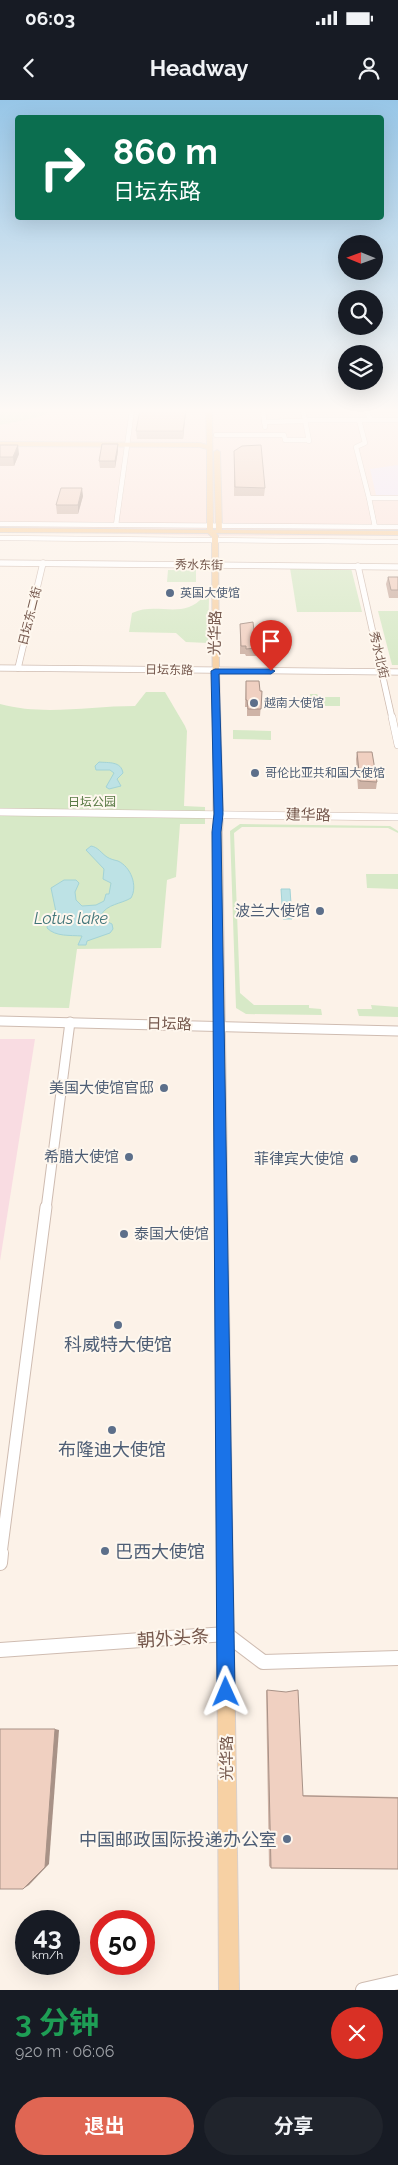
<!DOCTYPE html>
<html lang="zh">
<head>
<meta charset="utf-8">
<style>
  :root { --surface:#171b24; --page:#20242c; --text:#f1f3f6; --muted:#9ea1a6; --accent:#e06653 }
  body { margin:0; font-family:Raleway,"Noto Sans SC",sans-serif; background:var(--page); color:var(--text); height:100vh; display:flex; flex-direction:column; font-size:19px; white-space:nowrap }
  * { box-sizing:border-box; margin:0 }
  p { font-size:16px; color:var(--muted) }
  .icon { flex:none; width:28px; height:28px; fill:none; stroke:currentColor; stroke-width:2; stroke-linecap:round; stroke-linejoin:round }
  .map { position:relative; height:1890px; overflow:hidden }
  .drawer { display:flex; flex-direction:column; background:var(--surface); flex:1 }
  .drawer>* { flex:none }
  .top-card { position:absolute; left:15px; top:15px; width:369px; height:105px; border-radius:5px; box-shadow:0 5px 20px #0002; background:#0b6e4f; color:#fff; overflow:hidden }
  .needle { width:32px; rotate:271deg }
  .buttons { position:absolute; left:338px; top:135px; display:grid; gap:10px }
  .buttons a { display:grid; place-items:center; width:45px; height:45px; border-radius:50%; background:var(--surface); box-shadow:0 5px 20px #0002; font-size:25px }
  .speed { position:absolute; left:15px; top:1810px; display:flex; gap:10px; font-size:25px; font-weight:700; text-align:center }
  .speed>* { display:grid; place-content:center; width:65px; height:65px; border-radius:50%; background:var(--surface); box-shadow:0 5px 20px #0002; line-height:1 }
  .speed small { font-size:12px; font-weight:400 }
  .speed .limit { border:8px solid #d22; background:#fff; color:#111 }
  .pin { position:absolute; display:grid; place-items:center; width:42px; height:42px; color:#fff; margin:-51px -21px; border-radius:50% 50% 50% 0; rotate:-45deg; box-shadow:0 0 5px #0007 }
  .pin .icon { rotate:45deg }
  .me { position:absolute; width:55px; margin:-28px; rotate:359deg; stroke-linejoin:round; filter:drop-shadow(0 0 4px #0008) }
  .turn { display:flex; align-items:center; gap:18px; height:105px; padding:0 15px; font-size:22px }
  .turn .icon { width:65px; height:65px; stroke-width:2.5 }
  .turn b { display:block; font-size:35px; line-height:42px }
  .round { display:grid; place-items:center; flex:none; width:52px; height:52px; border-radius:26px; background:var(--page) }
  .head { display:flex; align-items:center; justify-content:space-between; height:85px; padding:0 15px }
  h1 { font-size:30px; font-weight:700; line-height:38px; color:#1e9e55 }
  .action { display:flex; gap:10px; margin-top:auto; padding:10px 15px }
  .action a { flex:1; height:58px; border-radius:30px; background:var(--accent); color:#fff; font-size:20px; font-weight:700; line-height:58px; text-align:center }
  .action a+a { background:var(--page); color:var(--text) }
  .status { display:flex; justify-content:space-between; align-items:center; height:35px; padding:0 25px; background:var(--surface); direction:ltr }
  .status svg { height:14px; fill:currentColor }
  header { display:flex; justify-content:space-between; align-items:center; height:65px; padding:0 15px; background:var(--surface); font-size:22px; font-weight:700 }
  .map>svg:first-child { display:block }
  .commercial { fill:#fbe3dc }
  .education { fill:#efe4f8 }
  .medical { fill:#f9dce2 }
  .green { fill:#d7e9c7 }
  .water { fill:#bde2e5; stroke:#a3d3d6 }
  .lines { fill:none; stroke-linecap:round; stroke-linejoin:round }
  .minor-far5-casing { stroke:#cfbcb1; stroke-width:5.5 }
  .minor-far4-casing { stroke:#cfbcb1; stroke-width:7 }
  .minor-far3-casing { stroke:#cfbcb1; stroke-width:8 }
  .minor-far2-casing { stroke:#cfbcb1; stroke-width:11 }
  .minor-far1-casing { stroke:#cfbcb1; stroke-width:13 }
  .minor-casing { stroke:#cfbcb1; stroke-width:16 }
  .major-casing { stroke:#d8d0cd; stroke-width:2 }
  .minor-far5 { stroke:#fff; stroke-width:4.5 }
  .minor-far4 { stroke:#fff; stroke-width:5.5 }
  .minor-far3 { stroke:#fff; stroke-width:7 }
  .minor-far2 { stroke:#fff; stroke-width:9 }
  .minor-far1 { stroke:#fff; stroke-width:11 }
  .minor { stroke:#fff; stroke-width:14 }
  .major { fill:#f7d1a4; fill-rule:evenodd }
  .wall { fill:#ceb3a6 }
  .shaded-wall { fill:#a89287 }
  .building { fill:#f0d0c1; stroke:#a89287 }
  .route { fill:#1a73e8; stroke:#114b97 }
  .service-dot { fill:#5c6f8a; stroke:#fef7ee; stroke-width:2 }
  .labels { text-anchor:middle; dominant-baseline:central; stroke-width:4; stroke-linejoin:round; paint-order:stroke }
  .far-street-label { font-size:12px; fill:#75584d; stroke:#fef7ee }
  .far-service-label { font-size:12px; fill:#4e5e75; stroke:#fef7ee; text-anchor:start }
  .far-park-label { font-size:12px; fill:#597a45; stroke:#fef7ee }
  .street-label { font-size:15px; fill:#75584d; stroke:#fef7ee }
  .service-label { font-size:15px; fill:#4e5e75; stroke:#fef7ee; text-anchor:end }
  .water-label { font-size:16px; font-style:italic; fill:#417579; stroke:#fef7ee }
  .near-service-label { font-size:18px; fill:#4e5e75; stroke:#fef7ee }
  .near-street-label { font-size:18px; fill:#75584d; stroke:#fef7ee }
</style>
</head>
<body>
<div class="status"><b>06:03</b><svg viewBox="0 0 49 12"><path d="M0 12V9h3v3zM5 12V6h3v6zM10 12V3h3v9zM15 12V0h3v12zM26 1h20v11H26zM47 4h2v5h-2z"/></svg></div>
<header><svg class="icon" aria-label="back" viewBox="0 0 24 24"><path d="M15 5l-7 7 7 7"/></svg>Headway<svg class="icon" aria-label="person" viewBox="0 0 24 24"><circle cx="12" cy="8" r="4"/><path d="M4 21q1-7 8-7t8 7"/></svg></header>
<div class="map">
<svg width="398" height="1890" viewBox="0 0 398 1890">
  <rect width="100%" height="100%" fill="#fcf2e8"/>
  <!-- commercial -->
  <path class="commercial" d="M 0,310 L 398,310 L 398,436 L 215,436 L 0,431 Z"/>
  <!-- education -->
  <path class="education" d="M 398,365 L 398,396 L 376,395 L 370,369 Z"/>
  <!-- medical -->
  <path class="medical" d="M 0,939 L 35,939 L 0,1161 Z"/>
  <!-- green -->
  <g class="green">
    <path d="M 0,310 L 55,310 L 35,318 L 0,325 Z"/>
    <path d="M 290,468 L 351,468 L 362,512 L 297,512 Z"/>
    <path d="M 168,470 L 196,470 L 196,482 L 167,482 Z"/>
    <path d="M 204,496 L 209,497 L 208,543 L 186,542 L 176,533 L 129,532 L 132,513 C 157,501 183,521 204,496 Z"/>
    <path d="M 378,511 L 398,511 L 398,565 L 392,565 Z"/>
    <path d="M 146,592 L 165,592 L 185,626 L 187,631 L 184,706 L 205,707 L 205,724 L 180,724 L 176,777 L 167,780 L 161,848 L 77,849 L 69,908 L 0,907 L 0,604 C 44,616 89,606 135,606 Z"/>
    <path d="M 310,594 L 317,594 L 319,597 L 340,597 L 340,606 L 315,606 L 311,603 Z"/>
    <path d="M 233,630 L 271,631 L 271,640 L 233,639 Z"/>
    <path d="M 240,724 L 390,726 L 398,731 L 398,733 L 388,728 L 242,727 L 234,733 L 240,893 L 254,905 L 309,905 L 309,908 L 321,909 L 322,915 L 246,914 L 236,908 L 230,731 Z"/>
    <path d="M 366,774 L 398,774 L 398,789 L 367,788 Z"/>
    <path d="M 371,905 L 398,907 L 398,917 L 359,916 L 357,909 L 372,909 Z"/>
  </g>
  <!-- water -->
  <g class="water">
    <path d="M 99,662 C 109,663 121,661 123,673 L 117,679 L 121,686 L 109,689 L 106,687 L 114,673 L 110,670 L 96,670 L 95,666 Z"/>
    <path d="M 91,746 C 98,747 101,753 107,757 C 110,759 114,760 118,761 C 131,767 138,786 131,798 C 121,804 107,804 101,815 L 102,819 L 112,824 L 113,829 L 110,833 L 87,841 L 86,845 L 78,845 L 82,836 C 70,835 56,837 47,828 L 48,823 L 56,812 L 51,788 L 64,780 L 76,780 L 79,783 L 75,792 L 76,800 L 82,806 L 96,805 L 104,801 L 106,794 L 109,794 L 111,783 L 103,779 L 104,769 L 86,750 Z"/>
    <path d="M 281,789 L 290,789 L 292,819 L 283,819 Z"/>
  </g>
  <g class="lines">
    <defs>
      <g id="minor-far5">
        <path d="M 263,310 L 265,327"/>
        <path d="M 303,310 L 305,320"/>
        <path d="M 367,310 L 370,320"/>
        <path d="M 359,320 L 365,343 L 356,347 L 369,398"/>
        <path d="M 264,322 L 306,321"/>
        <path d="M 216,335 L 284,335 L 285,340 L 308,340"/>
        <path d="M 309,341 L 305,320 L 398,320"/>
        <path d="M 0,424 L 398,427"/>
        <path d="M 116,425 L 132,310"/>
        <path d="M 375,427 L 369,398 L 398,398"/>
        <path d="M 0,438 L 398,442"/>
      </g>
      <g id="minor-far4">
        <path d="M 0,463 L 398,467"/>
        <path d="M 358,466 L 392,618"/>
        <path d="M 0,568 L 398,572"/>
        <path d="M 18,568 L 43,463"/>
      </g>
      <g id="minor-far3">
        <path d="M 392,617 L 398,645"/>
        <path d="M 0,712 L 398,717"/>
      </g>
      <g id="minor-far2">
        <path d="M 0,921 L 398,931"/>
        <path d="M 46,1109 L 70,922"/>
      </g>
      <path id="minor-far1" d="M 1,1454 L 46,1107"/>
      <g id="minor">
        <path d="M 0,1463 L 1,1453"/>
        <path d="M 0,1550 L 226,1534 L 263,1562 L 398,1558"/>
        <path d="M 363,1890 L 398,1882"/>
      </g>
      <path id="major" d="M 206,310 L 212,310 L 213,430 L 216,430 L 214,352 L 217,350 L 220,352 L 222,430 L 398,431 L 398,435 L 216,433 L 218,436 L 219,571 L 223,714 L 222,732 L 239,1890 L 219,1890 L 212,437 L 208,433 L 0,432 L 0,428 L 207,430 L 207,349 L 200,347 L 0,346 L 0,342 L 200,343 L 207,345 Z"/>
    </defs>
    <!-- minor-far5 casing -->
    <use href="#minor-far5" class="minor-far5-casing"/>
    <!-- minor-far4 casing -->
    <use href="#minor-far4" class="minor-far4-casing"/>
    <!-- minor-far3 casing -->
    <use href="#minor-far3" class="minor-far3-casing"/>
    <!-- minor-far2 casing -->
    <use href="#minor-far2" class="minor-far2-casing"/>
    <!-- minor-far1 casing -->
    <use href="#minor-far1" class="minor-far1-casing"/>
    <!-- minor casing -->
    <use href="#minor" class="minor-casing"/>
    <!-- major casing -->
    <use href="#major" class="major-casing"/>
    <!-- minor-far5 -->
    <use href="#minor-far5" class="minor-far5"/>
    <!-- minor-far4 -->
    <use href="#minor-far4" class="minor-far4"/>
    <!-- minor-far3 -->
    <use href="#minor-far3" class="minor-far3"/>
    <!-- minor-far2 -->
    <use href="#minor-far2" class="minor-far2"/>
    <!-- minor-far1 -->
    <use href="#minor-far1" class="minor-far1"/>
    <!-- minor -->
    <use href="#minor" class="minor"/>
    <!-- major -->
    <use href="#major" class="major"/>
  </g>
  <!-- wall -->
  <g class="wall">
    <path d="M 140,310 L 186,310 L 183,339 L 137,339 L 136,331 Z"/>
    <path d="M 118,344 L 118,351 L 115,368 L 100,368 L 99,361 Z"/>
    <path d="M 0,345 L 19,354 L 14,366 L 0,366 Z"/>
    <path d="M 234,351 L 265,388 L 264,396 L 234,396 Z"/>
    <path d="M 83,396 L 78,414 L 57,414 L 56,405 Z"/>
    <path d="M 388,477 L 398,477 L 398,498 L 389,498 L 386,484 Z"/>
    <path d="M 240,524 L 256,548 L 256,556 L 246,556 L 245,554 L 240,554 Z"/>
    <path d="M 246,581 L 260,591 L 262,591 L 260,616 L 247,616 L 247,607 L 245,607 Z"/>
    <path d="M 357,652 L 377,682 L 376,689 L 358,689 L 356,659 Z"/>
    <path d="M 267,1590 L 303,1695 L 398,1697 L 398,1769 L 271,1768 L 269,1766 L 266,1591 Z"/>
  </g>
  <!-- shaded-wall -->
  <g class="shaded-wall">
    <path d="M 186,310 L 183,339 L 183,331 Z"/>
    <path d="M 118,344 L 118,351 L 115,368 L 115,361 Z"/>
    <path d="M 18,345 L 19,354 L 14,366 L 13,357 Z"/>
    <path d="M 82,388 L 83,396 L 78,414 L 78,405 Z"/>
    <path d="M 55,1629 L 59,1630 L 49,1764 L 29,1785 L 23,1789 Z"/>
  </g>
  <!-- building -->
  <g class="building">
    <path d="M 140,310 L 186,310 L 183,331 L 136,331 Z"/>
    <path d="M 102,344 L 118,344 L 115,361 L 99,361 Z"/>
    <path d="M 0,345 L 18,345 L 13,357 L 0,357 Z"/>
    <path d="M 261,345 L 265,388 L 235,387 L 234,351 L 242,346 Z"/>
    <path d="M 61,388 L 82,388 L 78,405 L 56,405 Z"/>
    <path d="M 388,477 L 398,477 L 398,490 L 391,490 Z"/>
    <path d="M 253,522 L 256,548 L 246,549 L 246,546 L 241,546 L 240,524 Z"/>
    <path d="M 246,581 L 259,581 L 260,591 L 262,591 L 261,609 L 248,609 L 247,600 L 246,600 Z"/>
    <path d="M 357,652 L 372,652 L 377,682 L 360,681 Z"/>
    <path d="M 267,1590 L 286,1592 L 298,1590 L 303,1696 L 398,1698 L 398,1769 L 271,1768 Z"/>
    <path d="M 0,1629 L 55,1629 L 45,1767 L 23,1789 L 0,1789 Z"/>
  </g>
  <!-- sky -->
  <linearGradient id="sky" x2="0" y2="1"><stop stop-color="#97c6e7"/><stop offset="0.54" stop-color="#fef9f5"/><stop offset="1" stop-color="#fef9f5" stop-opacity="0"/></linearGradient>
  <rect width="398" height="575" fill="url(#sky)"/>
  <!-- route -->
  <path class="route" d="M 215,569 L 271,569 L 275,571 L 271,574 L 219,574 L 223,714 L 221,732 L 235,1592 L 232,1599 L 226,1601 L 220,1599 L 217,1592 L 212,732 L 214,714 L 211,571 Z"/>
  <!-- markers -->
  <g class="service-dot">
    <circle cx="170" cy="493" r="5"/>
    <circle cx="254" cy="603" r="5"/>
    <circle cx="255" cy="673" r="5"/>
    <circle cx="320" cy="811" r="5"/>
    <circle cx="164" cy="988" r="5"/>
    <circle cx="129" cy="1057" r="5"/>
    <circle cx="354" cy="1059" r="5"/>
    <circle cx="124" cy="1134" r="5"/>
    <circle cx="118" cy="1225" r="5"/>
    <circle cx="112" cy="1330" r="5"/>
    <circle cx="105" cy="1451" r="5"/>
    <circle cx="287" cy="1739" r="5"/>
  </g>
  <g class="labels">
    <!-- far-street labels -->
    <g class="far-street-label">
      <text transform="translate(199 465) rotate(1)">秀水东街</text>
      <text transform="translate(30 516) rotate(-76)">日坛东二街</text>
      <text transform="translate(379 555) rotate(77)">秀水北街</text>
      <text transform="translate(169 570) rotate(1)">日坛东路</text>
    </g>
    <!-- far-service labels -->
    <g class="far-service-label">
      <text x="180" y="493">英国大使馆</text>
      <text x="264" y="603">越南大使馆</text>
      <text x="265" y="673">哥伦比亚共和国大使馆</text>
    </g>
    <!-- far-park labels -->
    <g class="far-park-label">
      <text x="92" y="702">日坛公园</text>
    </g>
    <!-- street labels -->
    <g class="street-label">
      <text transform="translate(215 533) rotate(-89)">光华路</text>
      <text transform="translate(308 715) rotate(1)">建华路</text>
      <text transform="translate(169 924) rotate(1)">日坛路</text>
      <text transform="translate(227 1658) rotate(-90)">光华路</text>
    </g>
    <!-- service labels -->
    <g class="service-label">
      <text x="310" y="811">波兰大使馆</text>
      <text x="154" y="988">美国大使馆官邸</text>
      <text x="119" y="1057">希腊大使馆</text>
      <text x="344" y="1059">菲律宾大使馆</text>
      <text x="134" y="1134" text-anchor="start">泰国大使馆</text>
    </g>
    <!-- water labels -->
    <g class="water-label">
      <text x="71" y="818">Lotus lake</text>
    </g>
    <!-- near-service labels -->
    <g class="near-service-label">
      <text x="118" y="1244">科威特大使馆</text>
      <text x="112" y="1349">布隆迪大使馆</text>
      <text x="115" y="1451" text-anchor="start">巴西大使馆</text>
      <text x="277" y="1739" text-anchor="end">中国邮政国际投递办公室</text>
    </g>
    <!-- near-street labels -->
    <g class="near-street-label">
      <text transform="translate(173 1538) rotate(-4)">朝外头条</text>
    </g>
  </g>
</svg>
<div class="buttons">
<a><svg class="needle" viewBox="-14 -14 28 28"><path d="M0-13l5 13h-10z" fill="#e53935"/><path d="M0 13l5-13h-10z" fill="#9ea1a6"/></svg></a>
<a><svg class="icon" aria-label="search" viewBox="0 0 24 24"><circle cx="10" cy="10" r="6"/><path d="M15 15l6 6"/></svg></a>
<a><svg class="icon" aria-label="layers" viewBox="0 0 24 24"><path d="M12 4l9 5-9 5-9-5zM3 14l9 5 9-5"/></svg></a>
</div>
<div class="speed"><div>43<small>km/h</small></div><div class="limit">50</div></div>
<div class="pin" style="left:271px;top:571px;background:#d93025"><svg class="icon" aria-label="arrive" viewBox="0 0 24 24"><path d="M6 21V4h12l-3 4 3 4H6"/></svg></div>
<svg class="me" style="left:226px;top:1592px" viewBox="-20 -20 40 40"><path d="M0-17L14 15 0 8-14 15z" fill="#1a73e8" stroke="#fff" stroke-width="4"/></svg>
<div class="top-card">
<div class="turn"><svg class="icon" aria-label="right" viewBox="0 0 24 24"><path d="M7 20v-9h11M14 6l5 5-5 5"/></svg><div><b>860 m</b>日坛东路</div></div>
</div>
</div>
<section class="drawer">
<div class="head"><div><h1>3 分钟</h1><p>920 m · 06:06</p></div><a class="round" style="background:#d93025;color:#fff"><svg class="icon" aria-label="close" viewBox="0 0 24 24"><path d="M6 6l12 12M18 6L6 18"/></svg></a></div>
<div class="action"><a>退出</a><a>分享</a></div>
</section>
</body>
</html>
